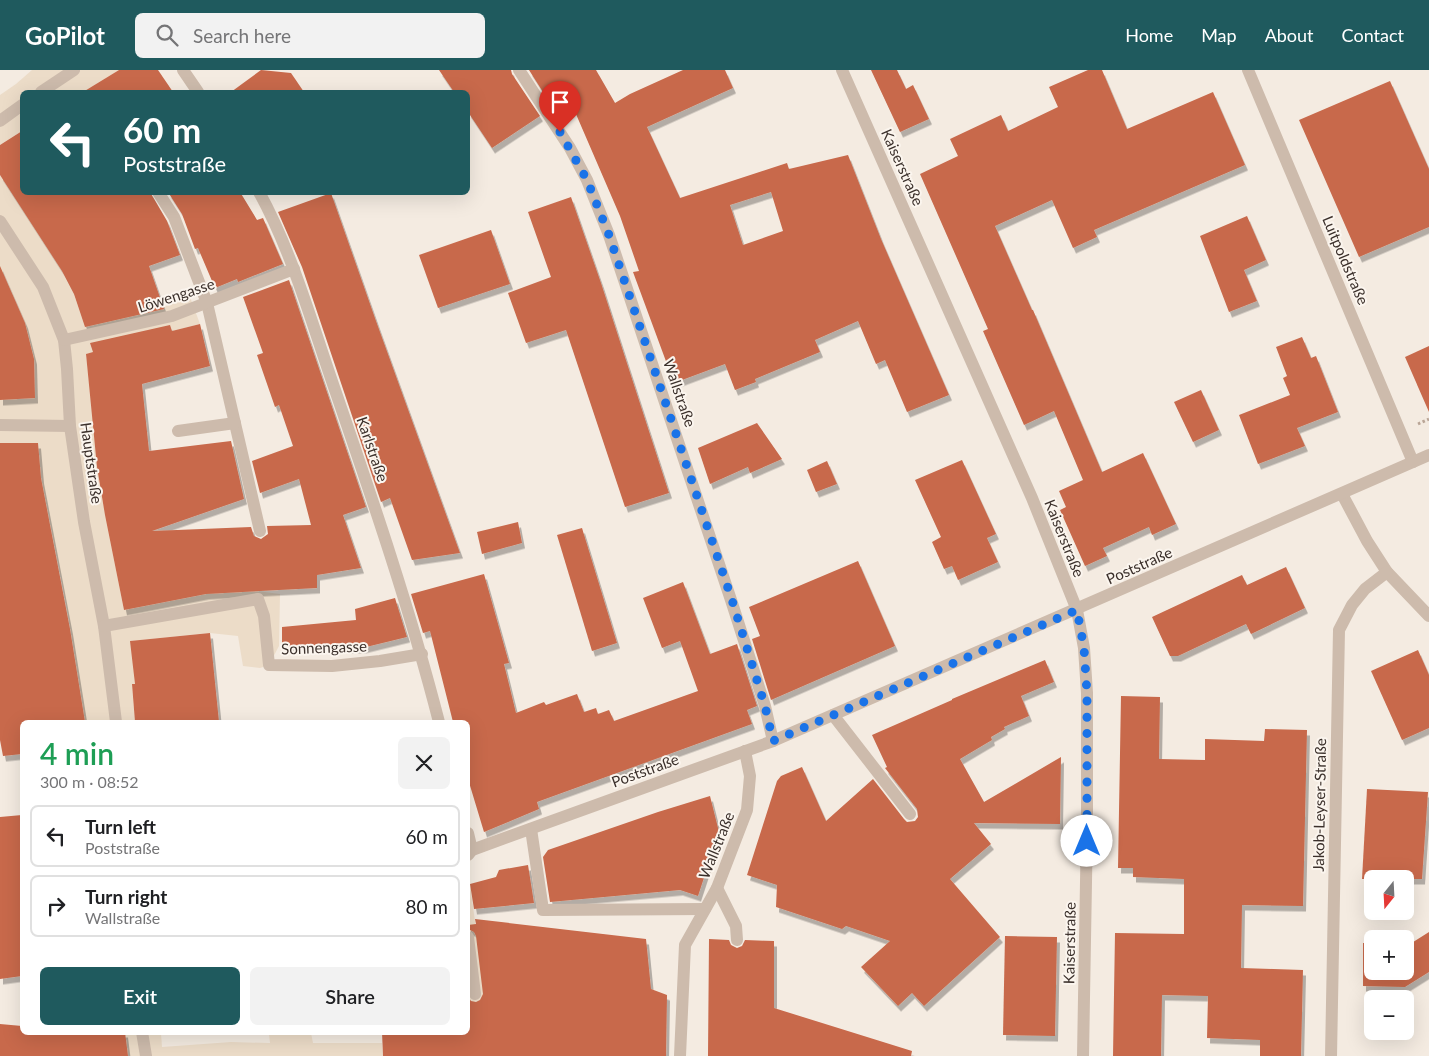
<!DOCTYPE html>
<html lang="en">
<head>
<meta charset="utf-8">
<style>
  :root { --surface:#fff; --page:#f2f2f2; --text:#202124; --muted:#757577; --line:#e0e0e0; --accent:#1f5a5e }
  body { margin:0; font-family:Lato,sans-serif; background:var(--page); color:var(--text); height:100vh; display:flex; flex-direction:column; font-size:19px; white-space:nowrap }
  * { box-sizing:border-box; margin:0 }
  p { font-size:16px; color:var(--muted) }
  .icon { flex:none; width:28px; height:28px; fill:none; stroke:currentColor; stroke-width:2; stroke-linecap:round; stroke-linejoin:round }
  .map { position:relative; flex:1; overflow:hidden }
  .drawer { position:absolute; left:20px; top:650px; width:450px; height:315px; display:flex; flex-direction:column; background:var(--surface); border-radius:8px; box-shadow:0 5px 20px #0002 }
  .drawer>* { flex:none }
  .guide { position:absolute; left:20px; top:20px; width:450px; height:105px; border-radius:8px; box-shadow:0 5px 20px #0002; background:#1f5a5e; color:#fff; overflow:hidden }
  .needle { width:32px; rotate:198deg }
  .tools { position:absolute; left:1364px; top:800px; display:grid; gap:10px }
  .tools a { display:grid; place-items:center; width:50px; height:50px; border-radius:8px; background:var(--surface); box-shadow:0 5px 20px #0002; font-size:25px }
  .pin { position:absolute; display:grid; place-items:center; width:42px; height:42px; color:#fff; margin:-51px -21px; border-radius:50% 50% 50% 0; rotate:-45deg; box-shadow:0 0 5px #0007 }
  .pin .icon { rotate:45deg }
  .me { position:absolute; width:55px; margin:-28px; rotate:0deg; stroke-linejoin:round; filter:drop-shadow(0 0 4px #0008) }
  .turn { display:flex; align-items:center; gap:18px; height:105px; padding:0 20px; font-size:22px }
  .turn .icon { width:65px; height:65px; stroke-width:2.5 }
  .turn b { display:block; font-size:35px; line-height:42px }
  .round { display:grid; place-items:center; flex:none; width:52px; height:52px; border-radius:8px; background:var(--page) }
  .summary { display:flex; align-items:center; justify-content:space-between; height:85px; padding:0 20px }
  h1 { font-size:30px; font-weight:600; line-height:38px; color:#1e9e55 }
  .primary-button { display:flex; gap:10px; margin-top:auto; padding:10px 20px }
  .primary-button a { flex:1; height:58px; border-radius:8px; background:var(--accent); color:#fff; font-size:20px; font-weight:600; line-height:58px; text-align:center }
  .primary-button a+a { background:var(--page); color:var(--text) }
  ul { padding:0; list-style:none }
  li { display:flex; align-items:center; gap:15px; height:62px; margin:0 10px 8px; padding:0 10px; border:2px solid var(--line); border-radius:8px }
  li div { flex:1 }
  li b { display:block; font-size:19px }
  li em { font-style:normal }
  header { display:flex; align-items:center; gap:30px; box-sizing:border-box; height:70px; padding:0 25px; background:var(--accent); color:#fff }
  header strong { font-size:24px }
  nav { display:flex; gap:28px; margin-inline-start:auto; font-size:18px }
  .search { width:350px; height:45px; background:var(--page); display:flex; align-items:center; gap:12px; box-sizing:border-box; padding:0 18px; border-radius:8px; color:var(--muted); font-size:19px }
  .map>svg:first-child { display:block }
  .plaza { fill:#ecdcc8 }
  .building { fill:#c8694b; fill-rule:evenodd; filter:url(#shadow) }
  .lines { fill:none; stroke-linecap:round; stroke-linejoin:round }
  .path { stroke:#b9a596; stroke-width:3; stroke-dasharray:2.5 2.5; stroke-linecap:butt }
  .minor { stroke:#cdbbac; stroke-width:12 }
  .route { stroke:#1a73e8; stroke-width:9; stroke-dasharray:0 16.2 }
  .labels { text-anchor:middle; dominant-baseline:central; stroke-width:4; stroke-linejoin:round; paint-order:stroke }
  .street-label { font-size:15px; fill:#3b302b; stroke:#fbf5ee }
</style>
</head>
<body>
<header>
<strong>GoPilot</strong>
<div class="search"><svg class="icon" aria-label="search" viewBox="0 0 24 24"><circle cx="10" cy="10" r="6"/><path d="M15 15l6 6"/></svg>Search here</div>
<nav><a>Home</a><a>Map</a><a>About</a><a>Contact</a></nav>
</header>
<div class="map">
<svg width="1429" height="986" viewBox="0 0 1429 986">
  <defs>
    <filter id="shadow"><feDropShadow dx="3" dy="5.5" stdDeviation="0" flood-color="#0004"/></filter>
  </defs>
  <rect width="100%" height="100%" fill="#f4ebe1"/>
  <!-- plaza -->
  <g class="plaza">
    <path d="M 32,0 L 119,0 L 83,22 L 22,22 L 22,61 L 0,75 L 0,25 L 16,14 Z"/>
    <path d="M 0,105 L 62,201 L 74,224 L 85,256 L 164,237 L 190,227 L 200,254 L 86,284 L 100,417 L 124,540 L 210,523 L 257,521 L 280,524 L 279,576 L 269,595 L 260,598 L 243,596 L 238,566 L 210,563 L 131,571 L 135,614 L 132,615 L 135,652 L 85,652 L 67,539 L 41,408 L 38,373 L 0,373 L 0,330 L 35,328 L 34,289 L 25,253 L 6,209 L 0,200 Z"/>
    <path d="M 468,803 L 470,814 L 486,934 L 468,935 Z"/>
    <path d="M 275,962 L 311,963 L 313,973 L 382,973 L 383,986 L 128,986 L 126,966 L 86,970 L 85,963 L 161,963 L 162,977 L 231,972 L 270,973 L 269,964 Z"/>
  </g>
  <!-- building -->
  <g class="building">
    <path d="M 119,0 L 158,0 L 173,22 L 83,22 Z"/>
    <path d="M 261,0 L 291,3 L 304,22 L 231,22 Z"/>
    <path d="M 439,0 L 511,0 L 512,4 L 540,46 L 492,78 L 468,42 L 468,22 L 454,22 Z"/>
    <path d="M 529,0 L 596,0 L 615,33 L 630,24 L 683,0 L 725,0 L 733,18 L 647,57 L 680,128 L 787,93 L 789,99 L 848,85 L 881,169 L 949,325 L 907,342 L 885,290 L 876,294 L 858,251 L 815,270 L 820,282 L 755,309 L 756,312 L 735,320 L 725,294 L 674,313 L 633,202 L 639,201 L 620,146 L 563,14 L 543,22 ZM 771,122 L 783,161 L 743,175 L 730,135 Z"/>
    <path d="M 871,0 L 897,0 L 906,19 L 913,15 L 929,49 L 900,62 Z"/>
    <path d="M 1088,0 L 1102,0 L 1127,59 L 1213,22 L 1245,95 L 1094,160 L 1097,167 L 1073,178 L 1052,130 L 995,156 L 1032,240 L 1033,240 L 1102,402 L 1143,383 L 1176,454 L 1152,465 L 1149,457 L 1103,478 L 1107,486 L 1085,496 L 1060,440 L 1066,437 L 1059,421 L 1083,410 L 1054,341 L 1024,355 L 983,261 L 988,259 L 920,104 L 958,86 L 950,69 L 1001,45 L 1008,61 L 1058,37 L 1049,17 Z"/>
    <path d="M 1390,11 L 1429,99 L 1429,157 L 1359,187 L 1299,50 Z"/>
    <path d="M 22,61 L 22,122 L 150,122 L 167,151 L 180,185 L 149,196 L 164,239 L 85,257 L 74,224 L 62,201 L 0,105 L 0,75 Z"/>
    <path d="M 168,122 L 240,122 L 257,150 L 263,148 L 283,194 L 238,212 L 237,209 L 215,218 L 198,178 L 195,179 L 182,144 Z"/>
    <path d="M 331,123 L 376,251 L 460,483 L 412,490 L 390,428 L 381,432 L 302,197 L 278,142 Z"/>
    <path d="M 571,127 L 601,213 L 669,423 L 625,437 L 566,260 L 526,273 L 508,223 L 551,207 L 528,142 Z"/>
    <path d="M 1247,146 L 1266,190 L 1244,200 L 1257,231 L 1229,242 L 1200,166 Z"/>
    <path d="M 491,160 L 510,214 L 438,238 L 419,185 Z"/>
    <path d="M 0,196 L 25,253 L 34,289 L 35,328 L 0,330 Z"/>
    <path d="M 289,210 L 366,437 L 343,445 L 361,498 L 317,505 L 317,518 L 206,524 L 124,540 L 105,445 L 97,397 L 86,284 L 93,282 L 90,273 L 170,255 L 172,261 L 200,254 L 210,296 L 142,314 L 149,381 L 231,371 L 244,429 L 152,461 L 251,457 L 254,466 L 261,469 L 268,464 L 267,456 L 311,455 L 299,409 L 260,423 L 252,391 L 293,376 L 279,335 L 275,337 L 257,285 L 263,283 L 243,227 Z"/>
    <path d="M 1302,267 L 1311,288 L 1316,286 L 1338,342 L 1297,358 L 1305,376 L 1258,394 L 1239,345 L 1290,325 L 1283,308 L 1287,306 L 1276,277 Z"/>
    <path d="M 1429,276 L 1429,342 L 1405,287 Z"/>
    <path d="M 1201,320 L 1219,360 L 1193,372 L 1174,332 Z"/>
    <path d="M 757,353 L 782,389 L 750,403 L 748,397 L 710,414 L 698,378 Z"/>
    <path d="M 0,373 L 38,373 L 41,408 L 70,559 L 85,652 L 22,652 L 22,684 L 3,686 L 0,670 Z"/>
    <path d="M 962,390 L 996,464 L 987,468 L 998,492 L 958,510 L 952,496 L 944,499 L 932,472 L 941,467 L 915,410 Z"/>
    <path d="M 827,391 L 837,414 L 816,422 L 807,400 Z"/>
    <path d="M 518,452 L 522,473 L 482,484 L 477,462 Z"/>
    <path d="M 582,458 L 617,573 L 592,581 L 557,465 Z"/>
    <path d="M 858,491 L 895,576 L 771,630 L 752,569 L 760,566 L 749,537 Z"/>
    <path d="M 1286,497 L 1305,538 L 1251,564 L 1246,554 L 1178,586 L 1170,586 L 1152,547 L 1242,505 L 1247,515 Z"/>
    <path d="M 484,504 L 509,593 L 504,594 L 516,643 L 544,632 L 546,635 L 577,624 L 584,642 L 596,638 L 598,644 L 609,640 L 614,651 L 698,621 L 680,571 L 662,578 L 643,528 L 683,512 L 710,584 L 737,574 L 757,636 L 747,640 L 752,654 L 537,732 L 539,739 L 484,762 L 468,709 L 468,652 L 453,652 L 430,561 L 423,563 L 411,524 Z"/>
    <path d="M 395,528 L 407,567 L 362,578 L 282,577 L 282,557 L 356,550 L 355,539 Z"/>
    <path d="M 210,563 L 219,652 L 135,652 L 132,614 L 135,614 L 130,571 Z"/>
    <path d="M 1418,580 L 1429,605 L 1429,658 L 1402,670 L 1371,601 Z"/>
    <path d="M 1045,590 L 1054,612 L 1021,626 L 1029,646 L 1004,657 L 1005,659 L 991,667 L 992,670 L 960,689 L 984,732 L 1061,687 L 1060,754 L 974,753 L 991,774 L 950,809 L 1000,867 L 924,936 L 912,923 L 898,936 L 861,897 L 890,871 L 846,856 L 842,859 L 776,837 L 777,815 L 747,805 L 777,711 L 781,706 L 802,697 L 826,751 L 873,709 L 904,749 L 907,752 L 915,751 L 918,747 L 917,739 L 885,698 L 887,697 L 872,665 L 952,630 L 952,629 Z"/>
    <path d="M 1121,626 L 1160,627 L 1159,689 L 1205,690 L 1205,669 L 1264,671 L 1265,659 L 1307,660 L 1303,836 L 1242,835 L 1241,898 L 1303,900 L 1301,986 L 1260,986 L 1260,970 L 1207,968 L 1208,926 L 1162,925 L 1161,986 L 1113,986 L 1115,863 L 1184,864 L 1184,809 L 1133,807 L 1133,798 L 1118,798 Z"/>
    <path d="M 1367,719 L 1428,722 L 1422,809 L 1362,809 Z"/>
    <path d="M 710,726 L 719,762 L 698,826 L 680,820 L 550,832 L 543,787 L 548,780 L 658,742 Z"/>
    <path d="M 22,745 L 22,906 L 0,909 L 0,747 Z"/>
    <path d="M 528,795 L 534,833 L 474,839 L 470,814 L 496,807 L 499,800 Z"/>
    <path d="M 475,849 L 646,869 L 651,919 L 667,925 L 666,986 L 383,986 L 382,962 L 468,962 L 468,927 L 471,931 L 476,932 L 480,930 L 483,924 L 476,866 L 474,862 L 468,859 L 468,855 L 476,854 Z"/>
    <path d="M 1429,862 L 1429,902 L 1405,917 L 1363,916 L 1363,873 L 1372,873 L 1372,901 L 1405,901 L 1405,874 L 1410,874 Z"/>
    <path d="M 1005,866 L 1057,867 L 1055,966 L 1003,965 Z"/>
    <path d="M 709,869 L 729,870 L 731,875 L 737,878 L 742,876 L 745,870 L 774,871 L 774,938 L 912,981 L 911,986 L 708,986 Z"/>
    <path d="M 0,954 L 22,956 L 22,962 L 125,962 L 128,986 L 0,986 Z"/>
  </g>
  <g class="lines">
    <!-- path -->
    <path class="path" d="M 1418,354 L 1429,349"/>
    <!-- minor -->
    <g class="minor">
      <path d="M 183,0 L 198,22"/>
      <path d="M 519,0 L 570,78 L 587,110 L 609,165 L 731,530 L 765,636 L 773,671"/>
      <path d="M 842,0 L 1032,428 L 1077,540 L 1084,578 L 1087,623 L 1087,754 L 1083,986"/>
      <path d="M 1248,0 L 1413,392"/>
      <path d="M 41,22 L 74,0"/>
      <path d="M 0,51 L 22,35"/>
      <path d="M 158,122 L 174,147 L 207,233 L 260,461"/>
      <path d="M 259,122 C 293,184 312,254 335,320 C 373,431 410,539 439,652"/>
      <path d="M 0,151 L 43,217 L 64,270 L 67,299 L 70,356 L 84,452 L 104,556 L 116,652"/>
      <path d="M 64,270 L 172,246 L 294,199"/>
      <path d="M 0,355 L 70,356"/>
      <path d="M 178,361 L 235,353"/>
      <path d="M 1342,424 L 1367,471 L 1387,502 L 1429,546"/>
      <path d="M 104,556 L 258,529 L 264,546 L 269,595 L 332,596 L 380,591 L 422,584"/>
      <path d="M 833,645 L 910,744"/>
      <path d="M 531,759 L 543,840 L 705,839"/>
      <path d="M 468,763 L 472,780"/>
      <path d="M 468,785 L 472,780 L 773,671 L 1429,385"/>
      <path d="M 717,818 L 736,856 L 737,870"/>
      <path d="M 468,867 L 475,924"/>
      <path d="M 142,962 L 146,986"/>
      <path d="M 680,986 L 685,875 L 717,818 L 747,740 L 750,706 L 745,681"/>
      <path d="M 1331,986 L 1339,560 L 1352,535 L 1365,519 L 1387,502"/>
    </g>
  </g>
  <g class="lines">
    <!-- route -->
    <path class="route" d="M 560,62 L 587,110 L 609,165 L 732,530 L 765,636 L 773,671 L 1077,540 L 1084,578 L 1087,623 L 1087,771"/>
  </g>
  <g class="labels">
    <!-- street labels -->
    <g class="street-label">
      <text transform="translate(903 97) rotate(66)">Kaiserstraße</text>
      <text transform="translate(1346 190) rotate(67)">Luitpoldstraße</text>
      <text transform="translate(176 225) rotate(-18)">Löwengasse</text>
      <text transform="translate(680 323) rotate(71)">Wallstraße</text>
      <text transform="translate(373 379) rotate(71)">Karlstraße</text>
      <text transform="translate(92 393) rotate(82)">Hauptstraße</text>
      <text transform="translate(1065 468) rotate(68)">Kaiserstraße</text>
      <text transform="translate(1139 495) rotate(-24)">Poststraße</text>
      <text transform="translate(324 577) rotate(-2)">Sonnengasse</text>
      <text transform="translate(645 700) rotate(-20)">Poststraße</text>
      <text transform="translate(1319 735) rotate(-89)">Jakob-Leyser-Straße</text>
      <text transform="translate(716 775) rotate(-68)">Wallstraße</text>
      <text transform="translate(1069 873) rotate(-89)">Kaiserstraße</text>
    </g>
  </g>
</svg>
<div class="tools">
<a><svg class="needle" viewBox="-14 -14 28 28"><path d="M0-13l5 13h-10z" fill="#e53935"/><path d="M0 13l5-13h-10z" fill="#757577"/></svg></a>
<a>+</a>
<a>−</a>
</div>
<div class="pin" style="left:560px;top:62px;background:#d93025"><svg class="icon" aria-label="arrive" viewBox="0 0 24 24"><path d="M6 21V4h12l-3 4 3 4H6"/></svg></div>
<svg class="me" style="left:1087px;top:771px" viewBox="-20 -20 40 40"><circle r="19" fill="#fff"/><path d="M0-13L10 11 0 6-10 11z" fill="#1a73e8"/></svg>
<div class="guide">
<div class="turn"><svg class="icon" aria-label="left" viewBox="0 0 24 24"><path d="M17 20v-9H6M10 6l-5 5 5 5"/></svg><div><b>60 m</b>Poststraße</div></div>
</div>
<section class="drawer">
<div class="summary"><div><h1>4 min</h1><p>300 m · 08:52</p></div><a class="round"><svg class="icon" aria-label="close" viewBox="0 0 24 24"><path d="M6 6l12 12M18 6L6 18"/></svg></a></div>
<ul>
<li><svg class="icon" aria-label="left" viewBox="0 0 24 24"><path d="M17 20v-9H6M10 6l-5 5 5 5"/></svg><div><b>Turn left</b><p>Poststraße</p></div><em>60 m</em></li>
<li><svg class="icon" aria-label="right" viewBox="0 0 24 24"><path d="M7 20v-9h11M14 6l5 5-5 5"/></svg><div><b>Turn right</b><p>Wallstraße</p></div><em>80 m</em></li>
</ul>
<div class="primary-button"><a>Exit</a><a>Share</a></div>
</section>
</div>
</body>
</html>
